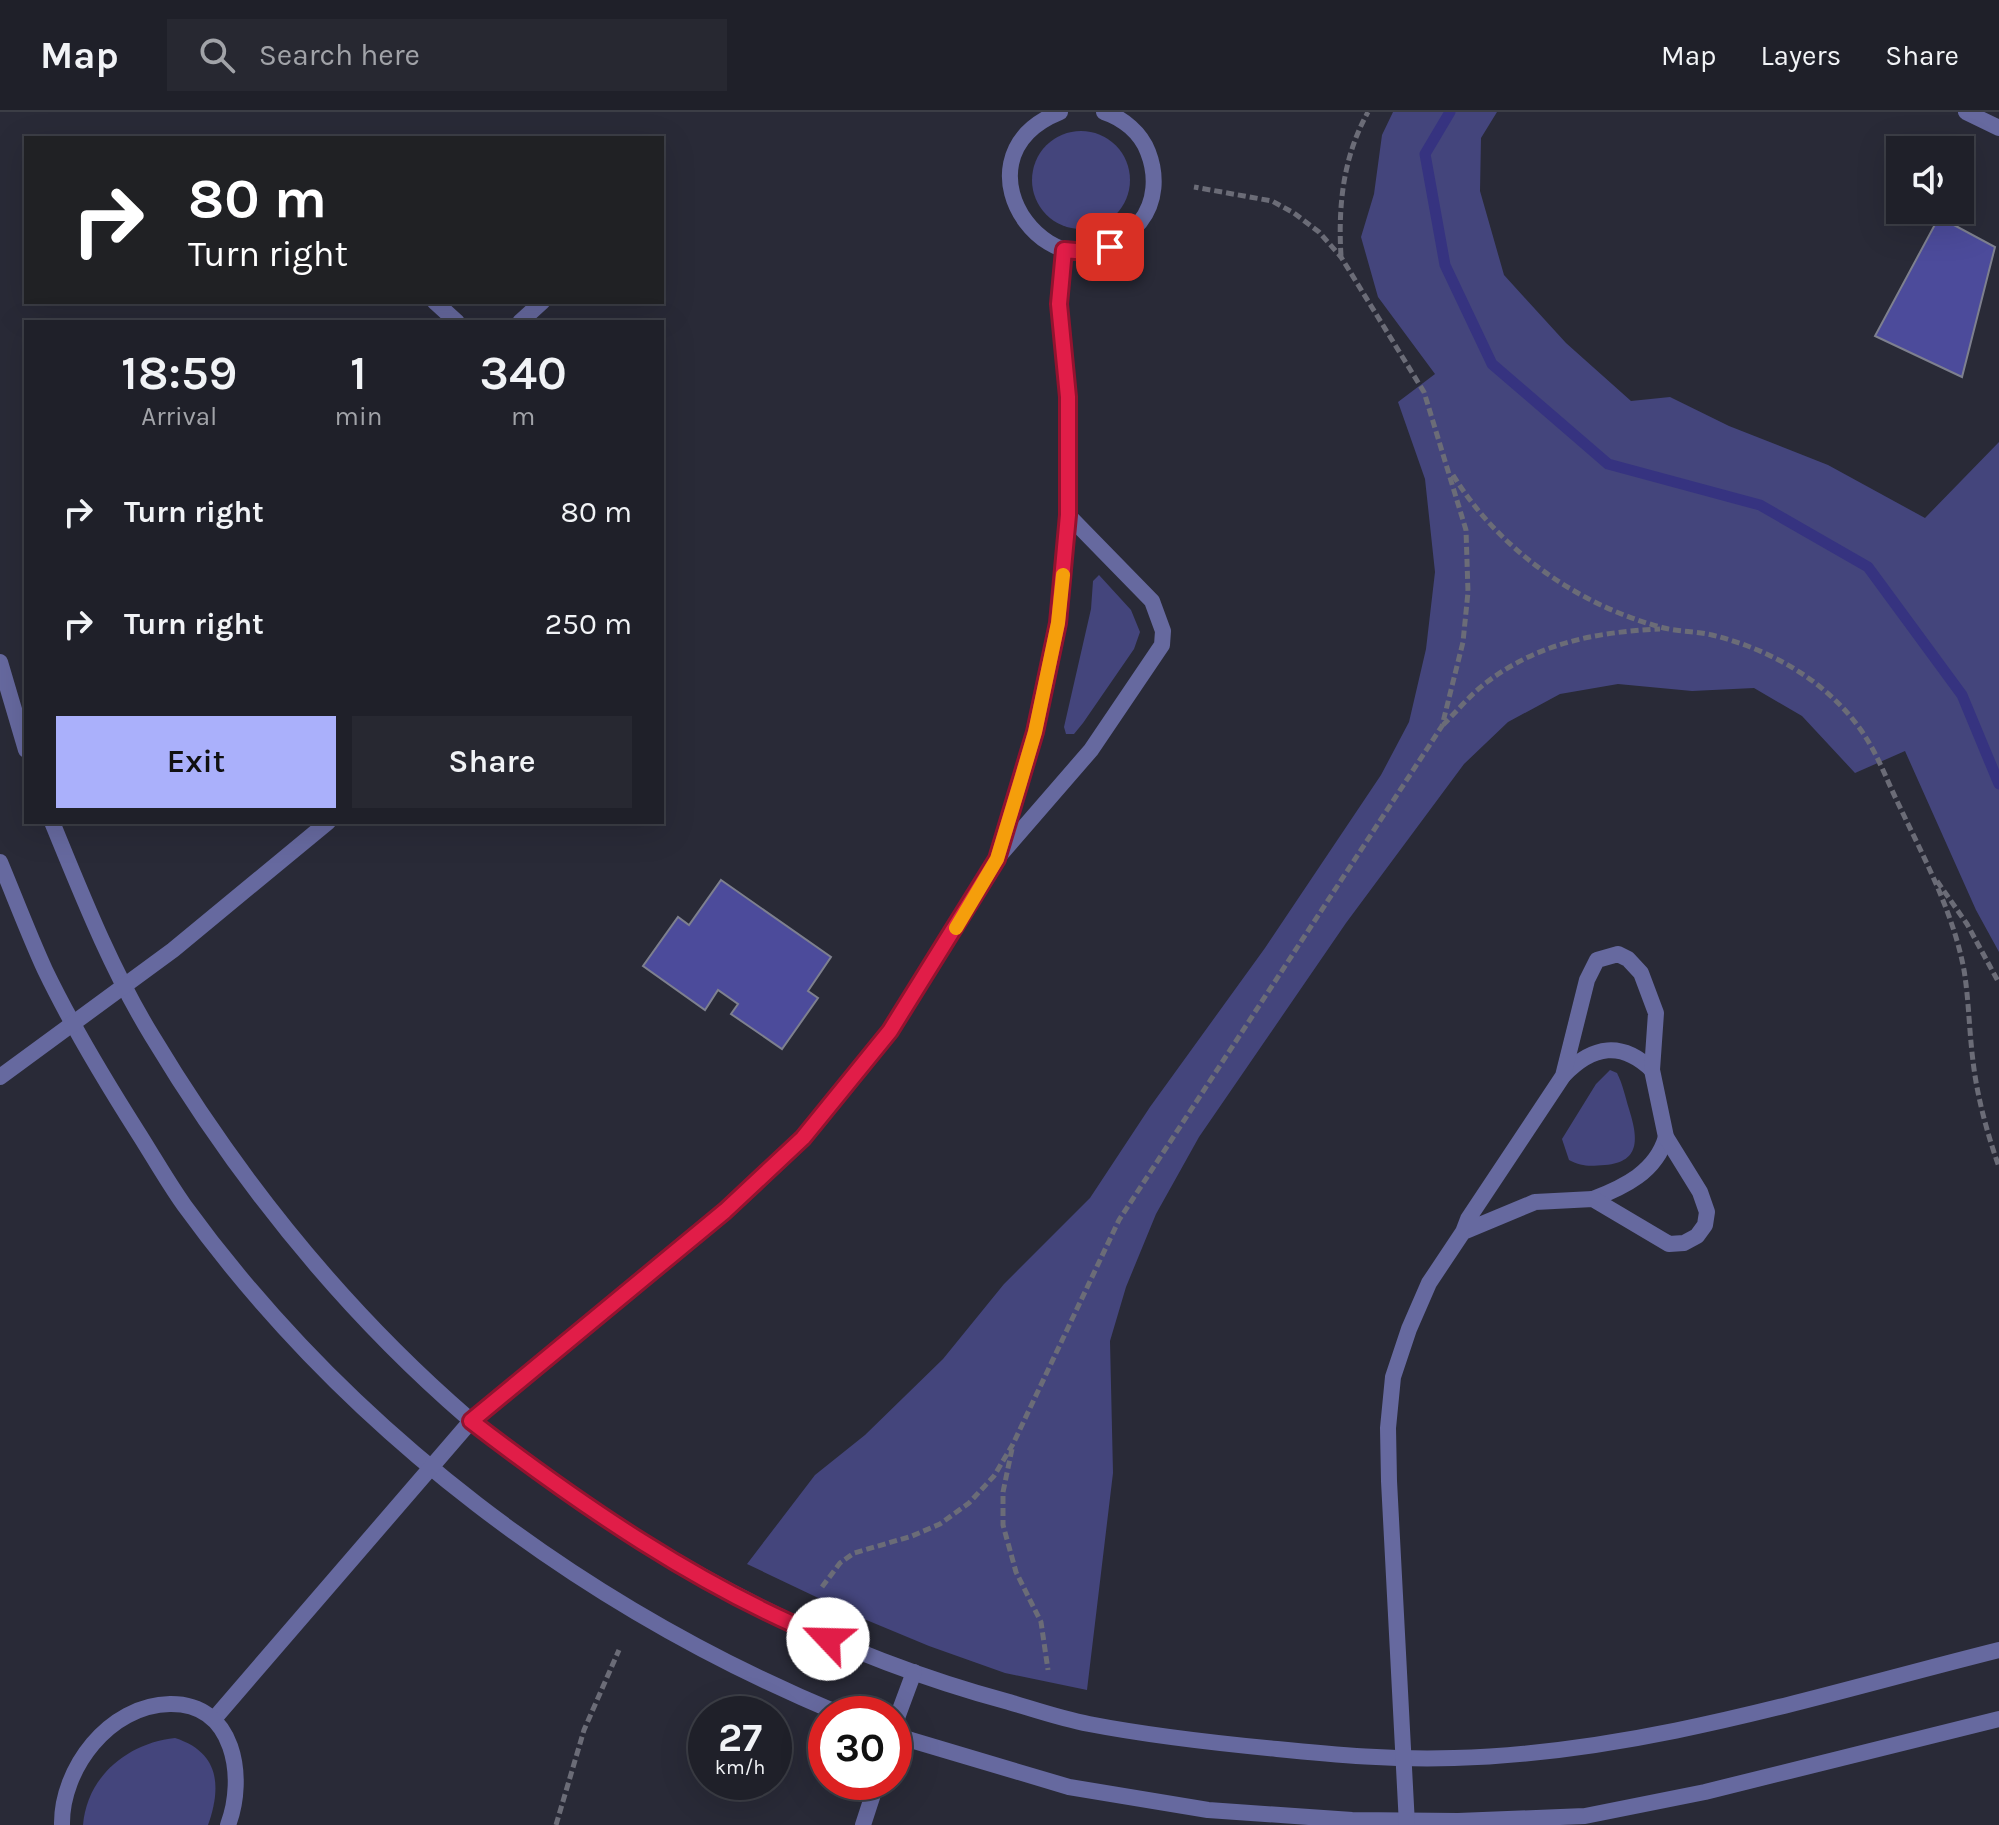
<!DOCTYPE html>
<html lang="en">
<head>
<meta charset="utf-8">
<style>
  :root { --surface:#1f2029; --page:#272831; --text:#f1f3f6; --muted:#a1a3a8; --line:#3c3e46; --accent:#aab0fb }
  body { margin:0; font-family:Karla,sans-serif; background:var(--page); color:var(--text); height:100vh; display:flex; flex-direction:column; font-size:30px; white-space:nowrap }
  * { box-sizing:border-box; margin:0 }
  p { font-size:26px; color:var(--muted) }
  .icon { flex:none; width:44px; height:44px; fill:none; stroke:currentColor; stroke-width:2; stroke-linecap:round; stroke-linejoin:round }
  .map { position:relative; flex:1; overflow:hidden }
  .sheet { position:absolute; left:24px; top:208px; width:640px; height:504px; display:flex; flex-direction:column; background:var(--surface); border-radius:0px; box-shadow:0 8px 32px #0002,0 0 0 2px var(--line) }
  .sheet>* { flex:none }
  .top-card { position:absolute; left:24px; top:24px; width:640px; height:168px; border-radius:0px; box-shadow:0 8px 32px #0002,0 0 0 2px var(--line); background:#202124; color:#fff; overflow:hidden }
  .tools { position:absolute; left:1886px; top:24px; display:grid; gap:16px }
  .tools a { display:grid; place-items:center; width:88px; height:88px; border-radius:0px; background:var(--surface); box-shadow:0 8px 32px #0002,0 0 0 2px var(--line); font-size:40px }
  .speed { position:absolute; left:688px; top:1584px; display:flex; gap:16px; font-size:40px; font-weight:700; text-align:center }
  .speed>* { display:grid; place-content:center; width:104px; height:104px; border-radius:50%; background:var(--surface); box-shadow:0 8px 32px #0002,0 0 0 2px var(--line); line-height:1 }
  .speed small { font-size:20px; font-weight:400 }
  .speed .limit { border:12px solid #d22; background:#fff; color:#111 }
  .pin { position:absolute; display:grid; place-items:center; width:68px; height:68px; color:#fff; margin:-34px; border-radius:16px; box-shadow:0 4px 12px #0006 }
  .me { position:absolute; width:88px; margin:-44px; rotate:294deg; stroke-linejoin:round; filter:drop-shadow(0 0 6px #0008) }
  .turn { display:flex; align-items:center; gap:28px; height:168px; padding:0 32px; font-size:36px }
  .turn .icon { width:104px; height:104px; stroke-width:2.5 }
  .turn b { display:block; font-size:56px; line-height:68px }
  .eta { display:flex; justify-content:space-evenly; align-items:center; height:136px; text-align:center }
  .eta b { font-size:48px; font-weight:600; line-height:56px }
  .cta { display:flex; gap:16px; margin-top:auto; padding:16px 32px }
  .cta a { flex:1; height:92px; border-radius:0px; background:var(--accent); color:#111; font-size:32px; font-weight:600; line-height:92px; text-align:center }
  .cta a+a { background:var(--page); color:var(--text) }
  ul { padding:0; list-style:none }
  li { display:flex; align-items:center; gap:24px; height:112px; padding:0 32px }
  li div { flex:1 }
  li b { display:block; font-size:30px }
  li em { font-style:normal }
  header { display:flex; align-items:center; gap:48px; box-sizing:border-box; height:112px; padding:0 40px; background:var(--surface); border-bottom:2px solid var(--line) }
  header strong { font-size:38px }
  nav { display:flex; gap:44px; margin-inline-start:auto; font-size:28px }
  .search { width:560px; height:72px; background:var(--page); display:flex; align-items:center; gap:20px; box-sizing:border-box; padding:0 28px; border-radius:0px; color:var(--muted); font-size:30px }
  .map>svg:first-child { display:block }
  .green { fill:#44457c }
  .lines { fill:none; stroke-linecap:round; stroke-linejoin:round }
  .stream { stroke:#363380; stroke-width:11 }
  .building { fill:#4c4b9b; stroke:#7e808f; stroke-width:2 }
  .path { stroke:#6b6c77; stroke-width:5; stroke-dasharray:8 4; stroke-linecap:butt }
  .street { stroke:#66699f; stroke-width:16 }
  .route-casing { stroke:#92132f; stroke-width:20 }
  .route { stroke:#e11d48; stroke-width:14 }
  .slow { stroke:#f59e0b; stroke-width:14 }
</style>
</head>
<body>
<header>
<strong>Map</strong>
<div class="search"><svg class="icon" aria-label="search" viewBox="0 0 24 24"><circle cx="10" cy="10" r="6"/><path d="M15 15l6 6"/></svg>Search here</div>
<nav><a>Map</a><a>Layers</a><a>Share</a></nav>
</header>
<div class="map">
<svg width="1999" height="1713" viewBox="0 0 1999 1713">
  <rect width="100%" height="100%" fill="#292a37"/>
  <!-- green -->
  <g class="green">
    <path d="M 1393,0 L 1497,0 L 1481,26 L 1480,79 L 1504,163 L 1566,231 L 1631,289 L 1670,285 L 1729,314 L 1828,353 L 1925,406 L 1999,330 L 1999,840 L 1976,798 L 1905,639 L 1855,661 L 1802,604 L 1754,576 L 1692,579 L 1618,572 L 1560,582 L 1508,610 L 1464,652 L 1346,811 L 1199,1025 L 1156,1102 L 1126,1175 L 1110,1229 L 1113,1361 L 1087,1578 L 1005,1561 L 929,1534 L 852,1502 L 747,1452 L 815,1363 L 865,1323 L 943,1247 L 1004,1172 L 1090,1086 L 1150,995 L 1265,836 L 1381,663 L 1409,610 L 1426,537 L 1435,460 L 1425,367 L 1398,290 L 1435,262 L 1378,185 L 1361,125 L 1374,82 L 1382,23 Z"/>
    <circle cx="1081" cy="68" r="49"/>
    <path d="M 1099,463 L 1131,498 L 1140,520 L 1134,537 L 1083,611 L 1074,622 L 1066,622 L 1064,615 L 1091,497 L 1093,469 Z"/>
    <path d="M 1610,958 L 1617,961 C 1623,973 1625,984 1629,997 C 1637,1023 1643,1050 1605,1053 C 1590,1054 1582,1055 1569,1048 L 1562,1027 L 1596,972 Z"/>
    <path d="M 175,1626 C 219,1640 222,1674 208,1713 L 83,1713 C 87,1664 128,1631 175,1626 Z"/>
  </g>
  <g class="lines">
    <!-- stream -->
    <path class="stream" d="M 1450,0 L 1425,42 L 1445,153 L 1492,252 L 1608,352 L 1760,393 L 1868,455 L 1962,583 L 1999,672"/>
  </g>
  <!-- building -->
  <g class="building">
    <path d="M 1939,105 L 1995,135 L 1962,265 L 1875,224 Z"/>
    <path d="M 721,768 L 831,845 L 808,879 L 818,886 L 782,937 L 731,902 L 738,892 L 718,878 L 705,898 L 643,854 L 678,805 L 689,813 Z"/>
  </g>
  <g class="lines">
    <!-- path -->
    <g class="path">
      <path d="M 1341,144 C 1338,94 1343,45 1368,0"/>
      <path d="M 1453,363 C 1499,438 1579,494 1664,516 C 1680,520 1696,519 1712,523 C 1769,537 1823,567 1858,614 C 1876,638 1885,664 1897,689 C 1923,744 1953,799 1964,858 C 1969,889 1969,918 1973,949 C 1977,984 1987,1021 1999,1055"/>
      <path d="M 1443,613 C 1457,599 1471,582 1487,570 C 1539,531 1596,520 1660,517"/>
      <path d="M 1937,769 L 1967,812 L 1999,871"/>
      <path d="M 1012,1337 L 1003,1380 L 1003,1413 L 1016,1460 L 1041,1510 L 1048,1558"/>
      <path d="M 822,1475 L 840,1451 L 854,1441 L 912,1424 L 940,1412 L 969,1391 L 994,1364 L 1013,1332 L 1119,1108 L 1442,614 L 1463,530 L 1468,480 L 1466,418 L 1424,280 L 1341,145 L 1319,120 L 1294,101 L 1272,89 L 1194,75"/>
      <path d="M 556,1713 L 584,1618 L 619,1538"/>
    </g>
    <!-- street -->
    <g class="street">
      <path d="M 1060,0 C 941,48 1061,207 1140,110 C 1156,90 1157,63 1148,40 C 1141,21 1123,6 1104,0"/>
      <path d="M 1966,0 L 1999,16"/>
      <path d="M 435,190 L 457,210"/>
      <path d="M 520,210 L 542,190"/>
      <path d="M 0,550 L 26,638"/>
      <path d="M 52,710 C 82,783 111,857 152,924 C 238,1067 342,1197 468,1306 C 504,1337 544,1363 583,1390 C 713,1479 856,1549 1009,1590 C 1036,1598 1062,1607 1089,1612 C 1151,1624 1214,1631 1277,1637 C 1336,1643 1395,1648 1454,1646 C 1641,1641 1819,1583 1999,1538"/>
      <path d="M 1000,743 L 1091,638 L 1162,533 L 1163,519 L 1152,489 L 1068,403"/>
      <path d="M 0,750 C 15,786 29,823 45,858 C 72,914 104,967 137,1019 C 153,1044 167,1069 184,1093 C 348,1319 582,1495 840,1602"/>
      <path d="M 1564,963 C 1593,933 1622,929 1652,958"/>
      <path d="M 0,965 L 173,838 L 328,710"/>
      <path d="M 1593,1087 C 1624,1075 1656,1060 1666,1025"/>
      <path d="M 214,1607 L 471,1309 L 725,1099 L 803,1026 L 890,919 L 997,747 L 1035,620 L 1058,511 L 1068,403 L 1068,285 L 1059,192 L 1064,138"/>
      <path d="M 894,1614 L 914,1560"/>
      <path d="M 894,1623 L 1069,1675 L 1208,1698 L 1352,1708 L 1458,1709 L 1585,1704 L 1705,1680 L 1999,1607"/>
      <path d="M 62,1713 C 61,1657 109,1593 170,1592 C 235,1591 246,1666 228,1713"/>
      <path d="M 863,1713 L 877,1670"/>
      <path d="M 1407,1713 L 1389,1369 L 1388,1316 L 1393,1265 L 1409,1217 L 1429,1171 L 1463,1120 L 1468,1107 L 1563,964 L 1587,868 L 1597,848 L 1618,842 L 1628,847 L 1641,861 L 1656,901 L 1652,958 L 1666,1025 L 1700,1080 L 1707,1100 L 1705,1113 L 1697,1124 L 1684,1131 L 1669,1132 L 1593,1087 L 1535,1090 L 1463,1120"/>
    </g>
  </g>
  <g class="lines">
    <defs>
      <path id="route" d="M 828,1527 C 701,1476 579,1392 471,1309 L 725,1099 L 803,1026 L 890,919 L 997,747 L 1035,620 L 1058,511 L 1068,403 L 1068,285 L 1059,192 L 1064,138 L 1087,140 L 1110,135"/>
    </defs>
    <!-- route casing -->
    <use href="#route" class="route-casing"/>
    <!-- route -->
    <use href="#route" class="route"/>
    <!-- slow -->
    <path class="slow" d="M 956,816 L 997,747 L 1020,671 L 1035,620 L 1058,511 L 1063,463"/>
  </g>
</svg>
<div class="tools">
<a><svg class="icon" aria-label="sound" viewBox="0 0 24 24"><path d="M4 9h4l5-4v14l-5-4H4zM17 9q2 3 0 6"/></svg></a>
</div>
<div class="speed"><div>27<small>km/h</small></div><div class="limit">30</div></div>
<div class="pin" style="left:1110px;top:135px;background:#d93025"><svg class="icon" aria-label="arrive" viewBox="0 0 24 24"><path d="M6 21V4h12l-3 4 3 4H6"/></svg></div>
<svg class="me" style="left:828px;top:1527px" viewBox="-20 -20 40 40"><circle r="19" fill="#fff"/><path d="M0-13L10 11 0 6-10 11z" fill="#e11d48"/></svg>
<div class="top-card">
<div class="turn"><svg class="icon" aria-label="right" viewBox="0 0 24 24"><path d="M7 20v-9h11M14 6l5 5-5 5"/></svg><div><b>80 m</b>Turn right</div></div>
</div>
<section class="sheet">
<div class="eta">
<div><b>18:59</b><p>Arrival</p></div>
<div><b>1</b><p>min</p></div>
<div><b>340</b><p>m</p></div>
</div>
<ul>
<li><svg class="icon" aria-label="right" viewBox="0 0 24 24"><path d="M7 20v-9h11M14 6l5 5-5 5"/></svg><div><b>Turn right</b></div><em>80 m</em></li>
<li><svg class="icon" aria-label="right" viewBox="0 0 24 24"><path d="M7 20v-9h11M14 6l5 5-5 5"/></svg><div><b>Turn right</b></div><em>250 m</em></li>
</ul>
<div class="cta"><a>Exit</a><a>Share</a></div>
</section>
</div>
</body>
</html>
